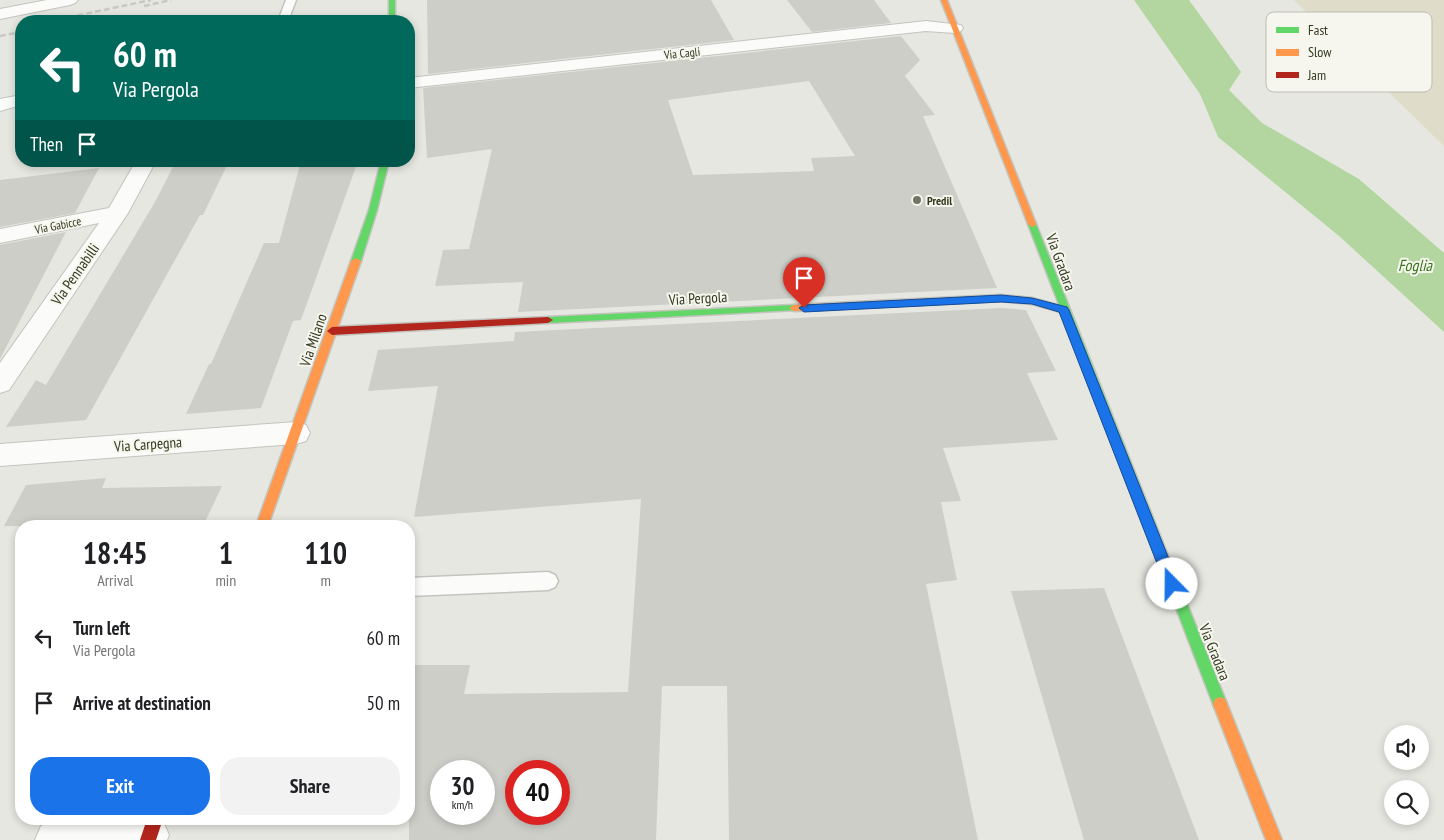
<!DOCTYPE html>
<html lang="en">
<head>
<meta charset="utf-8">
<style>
  :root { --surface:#fff; --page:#f2f2f2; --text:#202124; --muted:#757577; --accent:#1a73e8 }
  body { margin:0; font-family:"PT Sans Narrow",sans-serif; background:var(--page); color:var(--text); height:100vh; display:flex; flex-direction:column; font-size:19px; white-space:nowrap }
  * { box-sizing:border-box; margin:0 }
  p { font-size:16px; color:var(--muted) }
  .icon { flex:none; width:28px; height:28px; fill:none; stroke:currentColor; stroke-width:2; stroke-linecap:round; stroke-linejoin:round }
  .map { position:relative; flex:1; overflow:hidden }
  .side { position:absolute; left:15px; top:520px; width:400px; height:305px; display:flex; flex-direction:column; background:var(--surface); border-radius:20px; box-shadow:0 2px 8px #0003 }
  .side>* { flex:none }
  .top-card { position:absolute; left:15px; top:15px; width:400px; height:152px; border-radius:20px; box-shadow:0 2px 8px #0003; background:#00695c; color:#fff; overflow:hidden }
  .buttons { position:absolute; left:1384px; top:725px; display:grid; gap:10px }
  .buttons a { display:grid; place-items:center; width:45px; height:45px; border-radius:50%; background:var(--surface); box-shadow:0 2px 8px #0003; font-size:25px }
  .speed { position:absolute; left:430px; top:760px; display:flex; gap:10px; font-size:25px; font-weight:700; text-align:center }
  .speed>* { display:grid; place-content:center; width:65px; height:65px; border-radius:50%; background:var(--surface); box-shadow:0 2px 8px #0003; line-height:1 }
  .speed small { font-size:12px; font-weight:400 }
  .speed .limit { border:8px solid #d22; background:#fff; color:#111 }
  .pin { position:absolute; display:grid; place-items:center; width:42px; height:42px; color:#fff; margin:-51px -21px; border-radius:50% 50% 50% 0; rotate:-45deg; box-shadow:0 0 5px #0007 }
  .pin .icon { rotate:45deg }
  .me { position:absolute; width:55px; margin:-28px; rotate:338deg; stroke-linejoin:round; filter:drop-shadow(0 0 4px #0008) }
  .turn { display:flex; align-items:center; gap:18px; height:105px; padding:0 15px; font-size:22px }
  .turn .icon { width:65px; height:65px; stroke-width:2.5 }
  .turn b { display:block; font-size:35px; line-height:42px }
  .then { display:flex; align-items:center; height:48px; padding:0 15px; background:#0003; gap:10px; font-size:19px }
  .eta { display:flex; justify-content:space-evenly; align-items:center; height:85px; text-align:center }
  .eta b { font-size:30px; font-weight:800; line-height:35px }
  .primary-button { display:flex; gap:10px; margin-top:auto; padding:10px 15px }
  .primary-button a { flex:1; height:58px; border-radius:20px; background:var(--accent); color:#fff; font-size:20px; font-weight:800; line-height:58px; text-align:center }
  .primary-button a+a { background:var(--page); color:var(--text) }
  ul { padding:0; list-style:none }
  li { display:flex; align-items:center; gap:15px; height:65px; padding:0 15px }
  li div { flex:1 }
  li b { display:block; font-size:19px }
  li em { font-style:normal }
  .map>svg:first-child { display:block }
  .green { fill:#e0dcca }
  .water { fill:#b3d6a1 }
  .building { fill:#cdcec8; fill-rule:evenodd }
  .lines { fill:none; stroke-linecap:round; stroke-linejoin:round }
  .lane-casing { stroke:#c3c4be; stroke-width:3 }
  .street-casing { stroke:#c3c4be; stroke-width:2 }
  .fast-casing { stroke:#c3c4bd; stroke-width:3 }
  .slow-casing { stroke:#c3c4bd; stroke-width:3 }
  .jam-casing { stroke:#c3c4bd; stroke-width:3 }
  .lane { fill:#fbfbfa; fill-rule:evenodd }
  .street { fill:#fbfbfa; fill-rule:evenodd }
  .fast { fill:#63d668; fill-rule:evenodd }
  .slow { fill:#ff974d; fill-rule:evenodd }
  .jam { fill:#b3261e; fill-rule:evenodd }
  .rail { stroke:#c8c9c6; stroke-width:2.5; stroke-dasharray:6 3; stroke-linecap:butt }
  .route { fill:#1a73e8; stroke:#114b97 }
  .poi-dot { fill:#727664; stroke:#f6f6ee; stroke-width:2 }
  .labels { text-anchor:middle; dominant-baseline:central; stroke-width:4; stroke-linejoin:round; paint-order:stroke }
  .far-street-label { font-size:12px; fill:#333920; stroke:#f6f6ee }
  .far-poi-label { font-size:12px; font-weight:bold; fill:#333920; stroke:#f6f6ee; text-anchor:start }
  .street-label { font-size:15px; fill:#333920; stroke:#f6f6ee }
  .water-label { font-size:16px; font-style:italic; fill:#37741b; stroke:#f6f6ee }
  .key { fill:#f6f6ee; stroke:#bcbdb0; stroke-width:1 }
  .key-label { font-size:14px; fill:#333920 }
</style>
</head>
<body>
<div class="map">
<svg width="1444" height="840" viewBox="0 0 1444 840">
  <rect width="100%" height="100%" fill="#e7e7e1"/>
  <!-- green -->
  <path class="green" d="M 1294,0 L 1444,0 L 1444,146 Z"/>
  <!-- water -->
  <path class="water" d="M 1134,0 L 1189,0 L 1241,72 L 1229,90 L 1262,123 L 1359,179 L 1444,253 L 1444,332 L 1339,236 L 1218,137 L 1200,94 Z"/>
  <!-- building -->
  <g class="building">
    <path d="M 427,0 L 711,0 L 734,40 L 428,74 Z"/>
    <path d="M 787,0 L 874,0 L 891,23 L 812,32 Z"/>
    <path d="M 901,36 L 920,60 L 905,76 L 935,115 L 923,116 L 997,288 L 518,312 L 523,282 L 435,286 L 443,250 L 469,249 L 492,149 L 427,158 L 423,88 ZM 809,81 L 855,156 L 811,158 L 814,171 L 693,175 L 668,100 Z"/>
    <path d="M 176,161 L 229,161 L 203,215 L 200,215 L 86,420 L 6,427 L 36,380 L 46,385 L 155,202 Z"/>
    <path d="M 301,161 L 358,161 L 301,320 L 293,321 L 261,408 L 186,414 L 209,364 L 211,364 L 264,243 L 279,243 Z"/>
    <path d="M 99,168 L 75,213 L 0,227 L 0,180 Z"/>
    <path d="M 66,232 L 0,359 L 0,360 L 0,245 Z"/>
    <path d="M 1001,308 L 1026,310 L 1056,371 L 1027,373 L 1058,440 L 943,448 L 961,501 L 941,502 L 957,580 L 926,584 L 978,840 L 729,840 L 727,686 L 662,686 L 656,840 L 409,840 L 409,665 L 470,665 L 464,694 L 628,692 L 641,499 L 414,517 L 438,386 L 368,391 L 378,350 L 514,341 L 515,332 ZM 441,771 L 484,771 L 484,814 L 441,814 ZM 516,771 L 559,771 L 559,814 L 516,814 Z"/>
    <path d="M 106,478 L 102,488 L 222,486 L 203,526 L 4,526 L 26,485 Z"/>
    <path d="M 1104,588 L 1199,840 L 1084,840 L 1011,591 Z"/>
  </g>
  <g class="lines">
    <defs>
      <g id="lane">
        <path d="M 286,0 L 296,0 L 288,21 L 278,21 Z"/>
        <path d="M 548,572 L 555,575 L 558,581 L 555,587 L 548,590 L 409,596 L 409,578 Z"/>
      </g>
      <g id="street">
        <path d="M 47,0 L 78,0 L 75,3 L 70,5 L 0,19 L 0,9 Z"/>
        <path d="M 926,21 L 961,25 L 963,28 L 961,31 L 955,33 L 926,31 L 409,88 L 409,78 Z"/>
        <path d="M 21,95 L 21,105 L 0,111 L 0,99 Z"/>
        <path d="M 136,161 L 156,161 L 128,213 L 9,390 L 0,393 L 0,363 L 99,223 L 0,243 L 0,229 L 109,208 Z"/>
        <path d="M 296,422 L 306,425 L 310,433 L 306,441 L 296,444 L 0,466 L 0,444 Z"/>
        <path d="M 82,819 L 157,819 L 163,821 L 169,835 L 167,840 L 35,840 L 41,826 L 55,820 Z"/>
      </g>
      <g id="fast">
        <rect x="389" y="0" width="6" height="21"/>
        <path d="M 381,161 L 389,161 L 377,210 L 361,261 L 356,264 L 351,261 L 369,210 Z"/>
        <path d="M 1032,221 L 1036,224 L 1227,704 L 1225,709 L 1220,711 L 1215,709 L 1213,704 L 1028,224 Z"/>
        <path d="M 794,305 L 799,308 L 798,310 L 548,323 L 543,320 L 548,317 Z"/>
      </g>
      <g id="slow">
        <path d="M 941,0 L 947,0 L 1036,224 L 1035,226 L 1032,227 L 1028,224 Z"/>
        <path d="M 356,258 L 361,261 L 268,526 L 256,526 L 351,261 Z"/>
        <path d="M 1001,295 L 1032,298 L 1068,308 L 1069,310 L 1064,313 L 1032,304 L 1001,301 L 794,311 L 789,308 L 794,305 Z"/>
        <path d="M 1220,697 L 1225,699 L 1282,840 L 1266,840 L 1213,704 L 1215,699 Z"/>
      </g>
      <g id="jam">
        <path d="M 548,317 L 553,320 L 548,323 L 332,335 L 327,331 L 332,327 Z"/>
        <path d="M 147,819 L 163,819 L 156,840 L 140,840 Z"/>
      </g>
    </defs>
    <!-- lane casing -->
    <use href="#lane" class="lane-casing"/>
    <!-- street casing -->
    <use href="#street" class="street-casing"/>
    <!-- fast casing -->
    <use href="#fast" class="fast-casing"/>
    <!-- slow casing -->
    <use href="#slow" class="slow-casing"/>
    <!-- jam casing -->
    <use href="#jam" class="jam-casing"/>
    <!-- lane -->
    <use href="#lane" class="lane"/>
    <!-- street -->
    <use href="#street" class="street"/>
    <!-- fast -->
    <use href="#fast" class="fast"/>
    <!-- slow -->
    <use href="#slow" class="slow"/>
    <!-- jam -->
    <use href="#jam" class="jam"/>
    <!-- rail -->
    <g class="rail">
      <path d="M 144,6 L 171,0"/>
      <path d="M 51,21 L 151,0"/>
      <path d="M 0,36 L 21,32"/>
    </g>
  </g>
  <!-- route -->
  <path class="route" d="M 1001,295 L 1032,298 L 1067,307 L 1069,310 L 1179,584 L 1177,588 L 1172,590 L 1167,588 L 1165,584 L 1059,312 L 1032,304 L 1001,302 L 804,312 L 799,308 L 804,305 Z"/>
  <!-- markers -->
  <circle class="poi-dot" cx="917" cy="200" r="5"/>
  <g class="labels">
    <!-- far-street labels -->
    <g class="far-street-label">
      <text transform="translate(682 53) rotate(-6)">Via Cagli</text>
      <text transform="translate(58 225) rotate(-11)">Via Gabicce</text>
    </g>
    <!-- far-poi labels -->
    <g class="far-poi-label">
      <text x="927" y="200">Predil</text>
    </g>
    <!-- street labels -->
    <g class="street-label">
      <text transform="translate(1061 262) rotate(70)">Via Gradara</text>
      <text transform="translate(75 274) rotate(-55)">Via Pennabilli</text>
      <text transform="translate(698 298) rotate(-3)">Via Pergola</text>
      <text transform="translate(313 340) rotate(-71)">Via Milano</text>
      <text transform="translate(148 444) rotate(-4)">Via Carpegna</text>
      <text transform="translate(1215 652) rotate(68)">Via Gradara</text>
    </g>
    <!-- water labels -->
    <g class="water-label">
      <text x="1415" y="265">Foglia</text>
    </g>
  </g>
  <!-- legend -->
  <rect x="1266" y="12" width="166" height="80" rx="8" class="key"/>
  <rect x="1276" y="27" width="23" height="6" fill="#63d668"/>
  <rect x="1276" y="49" width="23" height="7" fill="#ff974d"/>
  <rect x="1276" y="72" width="23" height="6" fill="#b3261e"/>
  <g class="key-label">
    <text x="1308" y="35">Fast</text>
    <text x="1308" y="57">Slow</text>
    <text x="1308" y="80">Jam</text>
  </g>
</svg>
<div class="buttons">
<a><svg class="icon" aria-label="sound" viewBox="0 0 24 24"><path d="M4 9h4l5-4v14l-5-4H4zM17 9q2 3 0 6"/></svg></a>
<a><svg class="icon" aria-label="search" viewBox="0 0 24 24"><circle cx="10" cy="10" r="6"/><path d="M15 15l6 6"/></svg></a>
</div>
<div class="speed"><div>30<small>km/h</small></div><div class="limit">40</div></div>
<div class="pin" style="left:804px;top:308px;background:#d93025"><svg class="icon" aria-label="arrive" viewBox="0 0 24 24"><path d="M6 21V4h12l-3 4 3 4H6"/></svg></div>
<svg class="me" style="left:1172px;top:584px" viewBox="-20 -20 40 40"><circle r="19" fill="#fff"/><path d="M0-13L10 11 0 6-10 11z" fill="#1a73e8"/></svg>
<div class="top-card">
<div class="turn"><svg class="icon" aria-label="left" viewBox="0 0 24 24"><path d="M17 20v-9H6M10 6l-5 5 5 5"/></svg><div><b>60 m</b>Via Pergola</div></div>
<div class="then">Then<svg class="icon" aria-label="arrive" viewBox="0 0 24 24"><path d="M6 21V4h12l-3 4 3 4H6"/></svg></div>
</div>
<section class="side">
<div class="eta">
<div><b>18:45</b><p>Arrival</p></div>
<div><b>1</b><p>min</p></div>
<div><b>110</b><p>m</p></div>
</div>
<ul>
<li><svg class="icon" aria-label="left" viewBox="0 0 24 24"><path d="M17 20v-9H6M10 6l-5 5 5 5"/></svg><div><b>Turn left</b><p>Via Pergola</p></div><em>60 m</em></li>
<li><svg class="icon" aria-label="arrive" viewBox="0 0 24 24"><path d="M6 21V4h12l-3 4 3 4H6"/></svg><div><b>Arrive at destination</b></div><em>50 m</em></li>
</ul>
<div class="primary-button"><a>Exit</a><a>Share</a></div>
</section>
</div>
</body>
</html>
